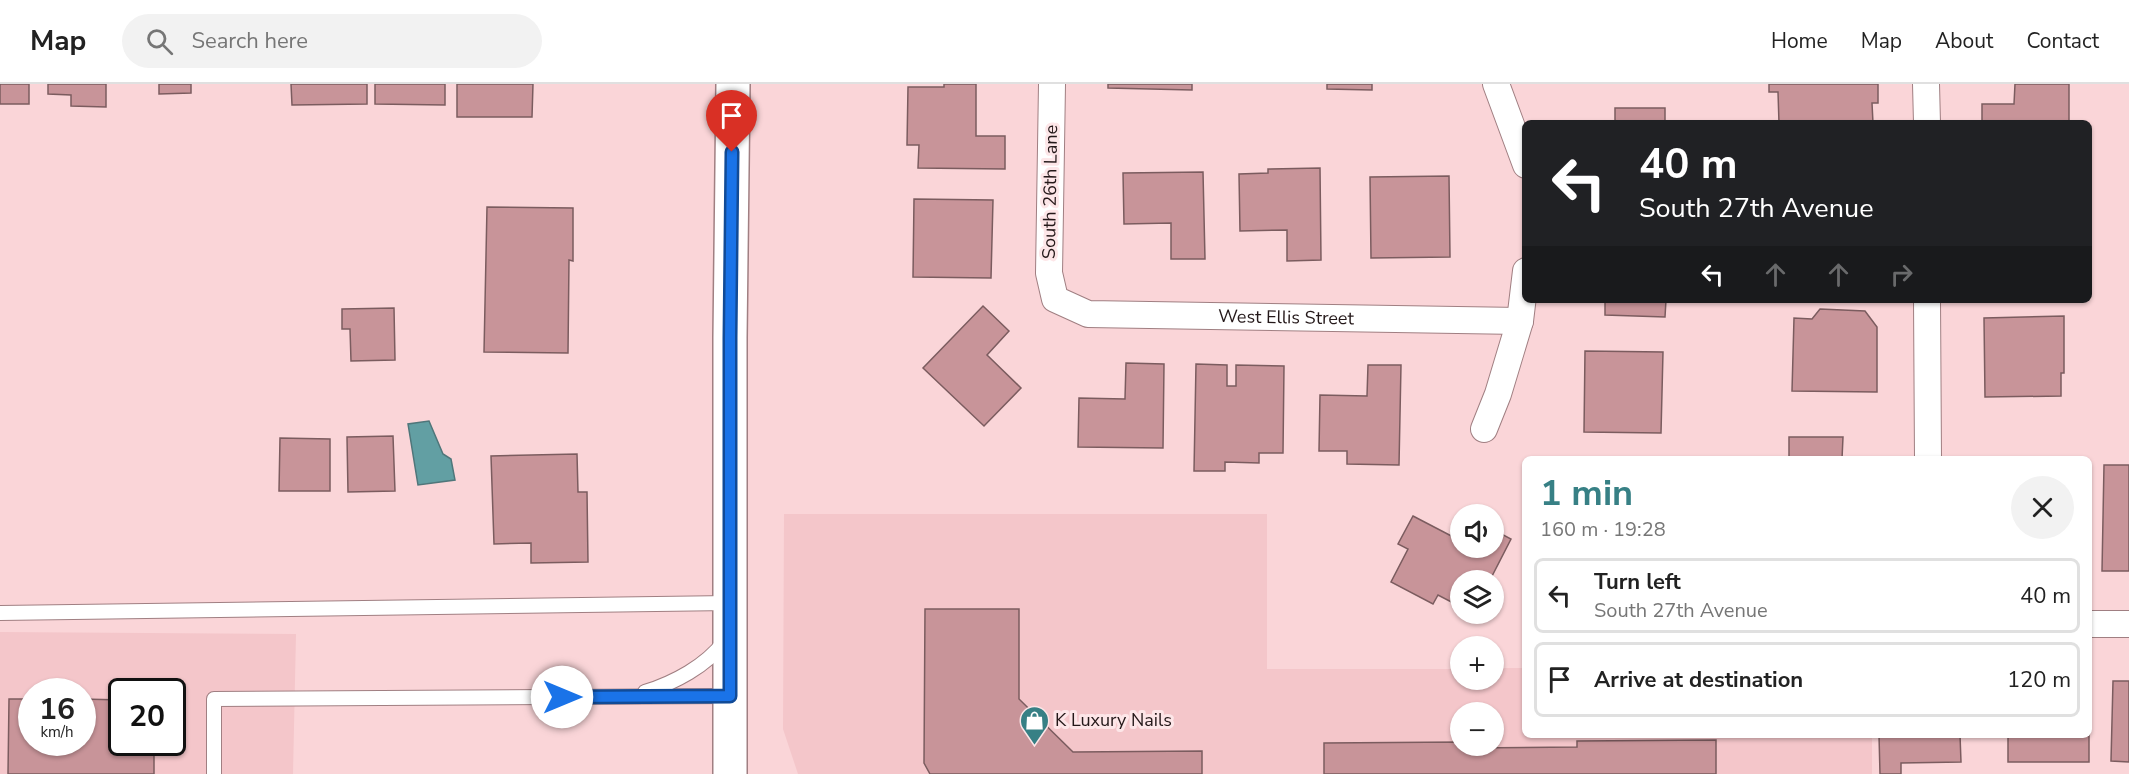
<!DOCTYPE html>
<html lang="en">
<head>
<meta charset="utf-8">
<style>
  :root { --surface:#fff; --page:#f2f2f2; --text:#222; --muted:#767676; --line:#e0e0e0; --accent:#378085 }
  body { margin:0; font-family:"Nunito Sans",sans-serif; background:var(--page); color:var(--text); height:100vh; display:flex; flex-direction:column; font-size:22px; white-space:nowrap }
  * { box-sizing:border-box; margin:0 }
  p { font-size:20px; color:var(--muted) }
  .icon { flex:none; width:33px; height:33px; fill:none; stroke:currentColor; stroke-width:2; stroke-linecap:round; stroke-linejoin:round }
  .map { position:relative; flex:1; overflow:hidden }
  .side { position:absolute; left:1522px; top:372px; width:570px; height:282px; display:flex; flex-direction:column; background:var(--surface); border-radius:9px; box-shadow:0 2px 4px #0004 }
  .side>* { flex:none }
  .hud { position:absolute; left:1522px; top:36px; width:570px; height:183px; border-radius:9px; box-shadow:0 2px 4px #0004; background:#202124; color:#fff; overflow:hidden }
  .fabs { position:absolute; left:1450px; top:420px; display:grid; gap:12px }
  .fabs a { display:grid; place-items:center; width:54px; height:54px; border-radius:50%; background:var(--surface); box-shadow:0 2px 4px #0004; font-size:30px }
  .speed { position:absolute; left:18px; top:594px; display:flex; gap:12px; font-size:30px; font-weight:700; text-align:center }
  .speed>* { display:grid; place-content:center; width:78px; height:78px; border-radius:50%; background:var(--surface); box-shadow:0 2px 4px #0004; line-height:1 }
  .speed small { font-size:15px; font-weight:400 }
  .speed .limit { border:3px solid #111; border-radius:9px; background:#fff; color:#111 }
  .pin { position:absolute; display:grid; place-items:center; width:51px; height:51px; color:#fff; margin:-62px -26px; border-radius:50% 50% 50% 0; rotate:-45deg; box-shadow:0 0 6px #0007 }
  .pin .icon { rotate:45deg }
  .me { position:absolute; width:66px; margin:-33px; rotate:90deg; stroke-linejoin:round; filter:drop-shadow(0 0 4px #0008) }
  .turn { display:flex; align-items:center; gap:21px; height:126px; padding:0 18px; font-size:27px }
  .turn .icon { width:78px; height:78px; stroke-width:2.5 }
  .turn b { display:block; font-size:42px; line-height:51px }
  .lanes { display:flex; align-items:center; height:57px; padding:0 18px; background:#0003; justify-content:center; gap:30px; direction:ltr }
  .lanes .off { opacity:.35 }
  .round { display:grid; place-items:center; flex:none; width:63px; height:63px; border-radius:32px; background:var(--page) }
  .overview { display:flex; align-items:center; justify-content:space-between; height:102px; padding:0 18px }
  h1 { font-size:36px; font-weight:700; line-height:45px; color:var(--accent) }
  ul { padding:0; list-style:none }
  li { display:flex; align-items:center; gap:18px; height:75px; margin:0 12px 9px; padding:0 6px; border:3px solid var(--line); border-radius:9px }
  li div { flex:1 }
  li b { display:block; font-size:22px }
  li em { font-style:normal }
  header { display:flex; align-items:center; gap:36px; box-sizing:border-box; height:84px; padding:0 30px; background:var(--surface); border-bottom:2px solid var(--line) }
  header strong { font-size:28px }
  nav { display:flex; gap:33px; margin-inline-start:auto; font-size:21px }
  .search { width:420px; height:54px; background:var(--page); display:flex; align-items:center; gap:15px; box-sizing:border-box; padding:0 21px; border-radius:33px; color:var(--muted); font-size:22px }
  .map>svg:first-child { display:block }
  .built { fill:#f4c6ca; fill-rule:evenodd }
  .water { fill:#629fa3; stroke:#4f767a; stroke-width:1.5 }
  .building { fill:#c89499; stroke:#7b5c5f; stroke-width:1.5 }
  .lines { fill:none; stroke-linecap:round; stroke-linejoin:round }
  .lane-casing { stroke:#a07f82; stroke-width:16 }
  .street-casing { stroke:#a07f82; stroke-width:28 }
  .secondary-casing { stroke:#a07f82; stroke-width:36 }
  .lane { stroke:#fff; stroke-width:14 }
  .street { stroke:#fff; stroke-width:26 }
  .secondary { stroke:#fff; stroke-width:33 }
  .route-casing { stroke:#114b97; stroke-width:15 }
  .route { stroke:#1a73e8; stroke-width:10 }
  .labels { text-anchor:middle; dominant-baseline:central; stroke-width:6; stroke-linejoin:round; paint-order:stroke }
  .street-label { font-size:18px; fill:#241819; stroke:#fde6e8 }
  .poi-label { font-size:18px; fill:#241819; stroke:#fde6e8; text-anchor:start }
</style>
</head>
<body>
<header>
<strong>Map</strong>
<div class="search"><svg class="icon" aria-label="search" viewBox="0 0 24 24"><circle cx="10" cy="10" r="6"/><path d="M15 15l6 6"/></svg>Search here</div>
<nav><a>Home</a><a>Map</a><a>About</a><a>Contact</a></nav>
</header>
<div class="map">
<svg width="2129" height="690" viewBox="0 0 2129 690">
  <rect width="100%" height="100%" fill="#fad5d8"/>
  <!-- built -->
  <g class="built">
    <path d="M 784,430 L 1267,430 L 1267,585 L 1461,585 L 1461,596 L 1494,596 L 1494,584 L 1525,584 L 1526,651 L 1872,651 L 1872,690 L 798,690 L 783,645 ZM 1461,628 L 1494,628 L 1494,662 L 1461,662 Z"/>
    <path d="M 0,548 L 296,550 L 293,690 L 0,690 ZM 32,608 L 82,608 L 82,658 L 32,658 ZM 122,608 L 172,608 L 172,658 L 122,658 Z"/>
  </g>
  <!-- water -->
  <path class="water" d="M 429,337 L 443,370 L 451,375 L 455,396 L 418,401 L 408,340 Z"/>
  <!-- building -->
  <g class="building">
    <rect x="0" y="0" width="29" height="20"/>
    <path d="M 48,0 L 106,0 L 106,23 L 71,22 L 71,11 L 48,10 Z"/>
    <path d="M 159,0 L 191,0 L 191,9 L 159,10 Z"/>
    <path d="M 291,0 L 367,0 L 367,20 L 292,21 Z"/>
    <path d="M 375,0 L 445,0 L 445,21 L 375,20 Z"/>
    <path d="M 457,0 L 533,0 L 532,33 L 457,33 Z"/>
    <path d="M 944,0 L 976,0 L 976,52 L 1005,52 L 1005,85 L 918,84 L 919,61 L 907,61 L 908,3 L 944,3 Z"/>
    <path d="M 1108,0 L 1192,0 L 1192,6 L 1108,4 Z"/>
    <path d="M 1327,0 L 1372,0 L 1372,6 L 1327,5 Z"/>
    <path d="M 1769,0 L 1878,0 L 1878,19 L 1872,19 L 1873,39 L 1779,39 L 1778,8 L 1769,8 Z"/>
    <path d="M 2015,0 L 2069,0 L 2069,39 L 1982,39 L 1982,20 L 2014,20 Z"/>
    <rect x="1615" y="24" width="50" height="15"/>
    <path d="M 1320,84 L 1321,176 L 1287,177 L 1287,146 L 1240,147 L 1239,90 L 1268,89 L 1268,85 Z"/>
    <path d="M 1203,88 L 1205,175 L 1171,175 L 1171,139 L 1124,140 L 1123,89 Z"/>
    <path d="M 1449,92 L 1450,173 L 1371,174 L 1370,93 Z"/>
    <path d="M 914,115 L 993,116 L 991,194 L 913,193 Z"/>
    <path d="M 487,123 L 573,124 L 573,177 L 569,176 L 568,269 L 484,268 Z"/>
    <path d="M 1605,216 L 1666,216 L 1665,233 L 1605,231 Z"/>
    <path d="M 983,222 L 1009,247 L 987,271 L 1021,304 L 984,342 L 923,284 Z"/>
    <path d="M 394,224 L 395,276 L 351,277 L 350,245 L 342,245 L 342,225 Z"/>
    <path d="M 1820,225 L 1865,227 L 1877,243 L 1877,308 L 1792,307 L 1794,234 L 1812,235 Z"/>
    <path d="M 2064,232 L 2064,289 L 2061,289 L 2061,312 L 1985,313 L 1984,234 Z"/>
    <path d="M 1585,267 L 1663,268 L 1661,349 L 1584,348 Z"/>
    <path d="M 1126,279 L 1164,280 L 1163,364 L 1078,363 L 1079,314 L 1125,315 Z"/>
    <path d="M 1196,280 L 1227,281 L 1227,302 L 1236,302 L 1236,281 L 1284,282 L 1283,369 L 1259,369 L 1259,379 L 1225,378 L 1225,387 L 1194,387 Z"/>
    <path d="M 1368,281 L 1401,281 L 1399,381 L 1347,380 L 1347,367 L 1319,367 L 1320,311 L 1367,312 Z"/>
    <path d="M 393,352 L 395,407 L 348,408 L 347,353 Z"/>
    <path d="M 1789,353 L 1843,353 L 1842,375 L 1789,375 Z"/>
    <path d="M 280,354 L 330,355 L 330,407 L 279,407 Z"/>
    <path d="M 577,370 L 578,408 L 587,408 L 588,478 L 531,479 L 531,459 L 494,460 L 491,372 Z"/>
    <path d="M 2104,381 L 2129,381 L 2129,487 L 2102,487 Z"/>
    <path d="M 1413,432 L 1461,457 L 1461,464 L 1494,464 L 1494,446 L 1511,455 L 1490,496 L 1461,496 L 1461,523 L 1438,511 L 1433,520 L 1391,498 L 1408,465 L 1398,460 Z"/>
    <path d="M 925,525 L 1019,525 L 1019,615 L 1073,668 L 1202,667 L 1202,690 L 930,690 L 924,679 Z"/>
    <path d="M 2113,597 L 2129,597 L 2129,678 L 2111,677 Z"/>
    <path d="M 9,615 L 32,615 L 32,658 L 82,658 L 82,615 L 122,616 L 122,658 L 154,658 L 154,690 L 8,690 Z"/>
    <path d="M 1879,651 L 1960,651 L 1961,678 L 1901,679 L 1901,690 L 1880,690 Z"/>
    <rect x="2008" y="651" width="81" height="27"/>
    <path d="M 1716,656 L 1716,690 L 1324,690 L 1324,659 L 1461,658 L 1461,662 L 1469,662 L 1469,664 L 1577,663 L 1577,657 Z"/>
  </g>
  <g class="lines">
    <defs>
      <g id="lane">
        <path d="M 0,529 L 730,519"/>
        <path d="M 645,608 C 674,599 706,582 724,558"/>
        <path d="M 214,690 L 214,615 L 730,612"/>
      </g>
      <g id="street">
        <path id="s1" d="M 1052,0 L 1049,189 L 1055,215 L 1088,230 L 1520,237"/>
        <path d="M 1496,0 L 1526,81"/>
        <path d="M 1926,0 L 1927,39"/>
        <path d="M 1927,216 L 1928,375"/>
        <path d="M 1484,345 L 1498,310 L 1520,237 L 1526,187"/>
        <path d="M 2090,540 L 2129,540"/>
      </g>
      <path id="secondary" d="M 730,690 L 730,254 L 733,0"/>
    </defs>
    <!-- lane casing -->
    <use href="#lane" class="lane-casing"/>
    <!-- street casing -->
    <use href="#street" class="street-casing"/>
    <!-- secondary casing -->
    <use href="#secondary" class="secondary-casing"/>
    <!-- lane -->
    <use href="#lane" class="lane"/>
    <!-- street -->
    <use href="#street" class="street"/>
    <!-- secondary -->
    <use href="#secondary" class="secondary"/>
  </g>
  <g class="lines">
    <defs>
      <path id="route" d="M 562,613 L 730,612 L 730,254 L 732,68"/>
    </defs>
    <!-- route casing -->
    <use href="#route" class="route-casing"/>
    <!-- route -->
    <use href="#route" class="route"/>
  </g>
  <!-- icons -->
  <defs>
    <symbol id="shop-pin" viewBox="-11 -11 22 30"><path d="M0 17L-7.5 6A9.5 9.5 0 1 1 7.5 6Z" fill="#378085" stroke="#fde6e8"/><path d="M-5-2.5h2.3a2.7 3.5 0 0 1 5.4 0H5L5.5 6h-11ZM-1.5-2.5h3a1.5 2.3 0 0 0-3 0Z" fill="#fff"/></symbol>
  </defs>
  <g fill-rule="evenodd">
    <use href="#shop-pin" x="1018" y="620" width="33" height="45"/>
  </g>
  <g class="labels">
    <!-- street labels -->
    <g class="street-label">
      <text transform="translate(1050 108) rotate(-89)">South 26th Lane</text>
      <text stroke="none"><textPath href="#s1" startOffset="450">West Ellis Street</textPath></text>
    </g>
    <!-- poi labels -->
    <g class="poi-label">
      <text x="1055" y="636">K Luxury Nails</text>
    </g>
  </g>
</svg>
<div class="fabs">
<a><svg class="icon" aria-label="sound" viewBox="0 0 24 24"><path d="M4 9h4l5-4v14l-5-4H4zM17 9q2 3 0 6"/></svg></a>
<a><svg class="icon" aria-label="layers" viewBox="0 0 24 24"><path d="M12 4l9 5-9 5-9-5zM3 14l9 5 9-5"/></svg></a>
<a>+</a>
<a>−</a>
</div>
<div class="speed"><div>16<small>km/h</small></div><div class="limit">20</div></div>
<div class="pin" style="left:732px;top:68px;background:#d93025"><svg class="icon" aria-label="arrive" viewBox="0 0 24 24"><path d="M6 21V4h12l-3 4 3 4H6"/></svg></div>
<svg class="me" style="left:562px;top:613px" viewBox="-20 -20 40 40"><circle r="19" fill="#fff"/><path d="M0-13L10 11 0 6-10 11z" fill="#1a73e8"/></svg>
<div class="hud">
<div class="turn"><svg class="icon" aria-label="left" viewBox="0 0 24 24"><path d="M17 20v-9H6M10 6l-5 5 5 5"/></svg><div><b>40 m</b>South 27th Avenue</div></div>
<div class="lanes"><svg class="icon" aria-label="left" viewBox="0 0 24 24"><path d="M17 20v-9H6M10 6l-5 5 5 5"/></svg><svg class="icon off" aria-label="ahead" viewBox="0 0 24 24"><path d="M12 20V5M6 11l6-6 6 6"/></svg><svg class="icon off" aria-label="ahead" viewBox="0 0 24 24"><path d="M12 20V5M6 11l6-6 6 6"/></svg><svg class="icon off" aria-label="right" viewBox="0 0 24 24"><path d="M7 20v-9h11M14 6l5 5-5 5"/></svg></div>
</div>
<section class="side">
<div class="overview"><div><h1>1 min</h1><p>160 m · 19:28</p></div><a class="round"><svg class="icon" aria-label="close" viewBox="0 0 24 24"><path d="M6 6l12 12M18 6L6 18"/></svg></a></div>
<ul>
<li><svg class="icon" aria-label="left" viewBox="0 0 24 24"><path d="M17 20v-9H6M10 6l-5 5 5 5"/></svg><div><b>Turn left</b><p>South 27th Avenue</p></div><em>40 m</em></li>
<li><svg class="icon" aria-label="arrive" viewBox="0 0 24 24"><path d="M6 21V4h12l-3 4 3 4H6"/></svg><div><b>Arrive at destination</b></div><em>120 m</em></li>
</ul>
</section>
</div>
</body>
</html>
